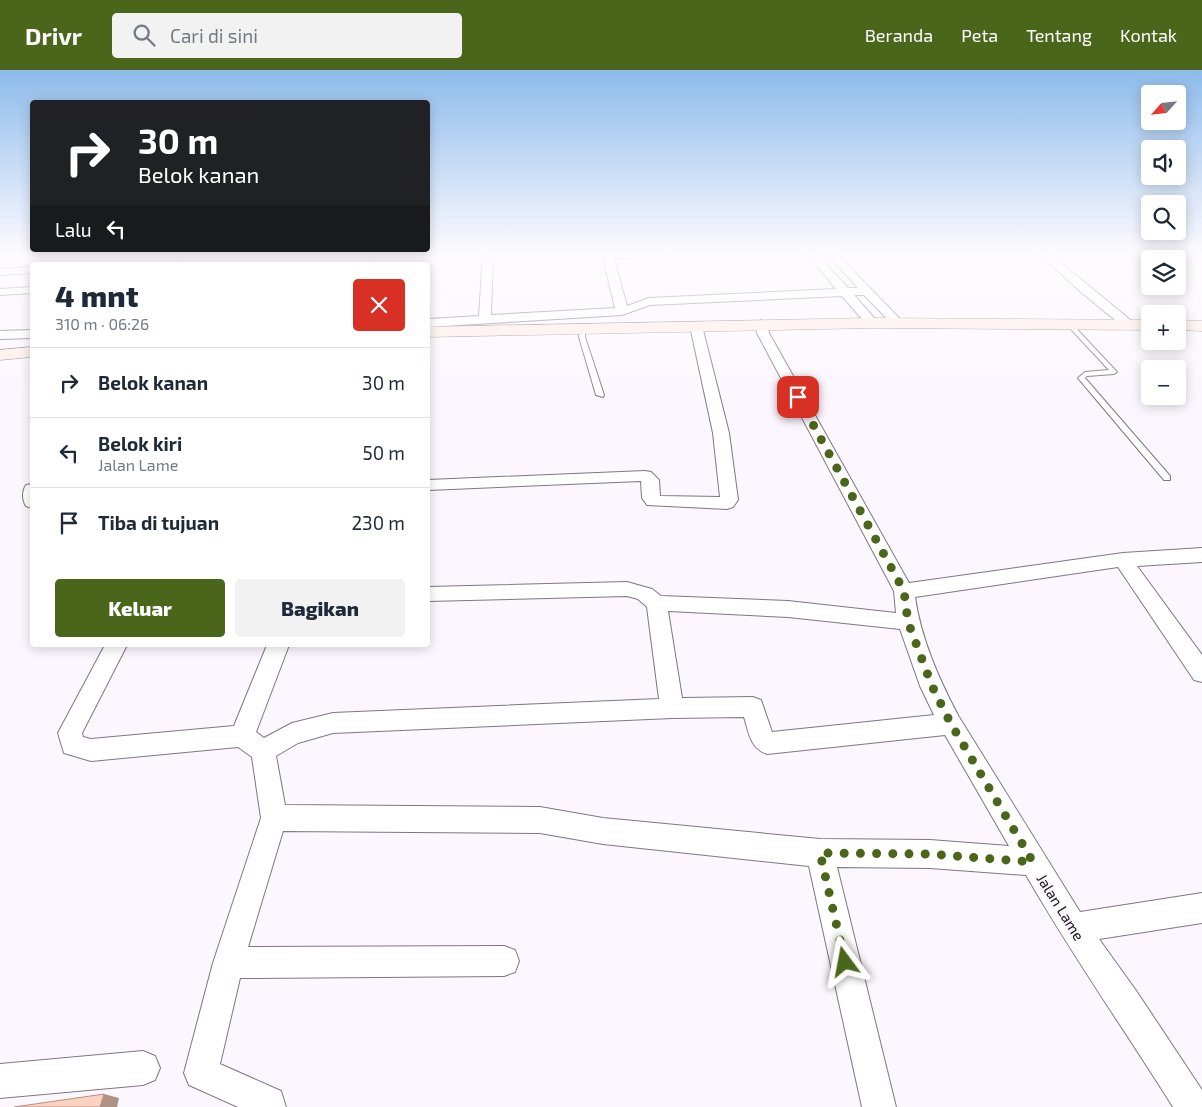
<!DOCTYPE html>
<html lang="id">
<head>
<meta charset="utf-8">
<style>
  :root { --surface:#fff; --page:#f2f2f3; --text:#1f2937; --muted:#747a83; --line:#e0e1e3; --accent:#4a661a }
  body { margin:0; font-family:"Exo 2",sans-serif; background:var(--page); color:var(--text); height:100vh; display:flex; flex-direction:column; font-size:19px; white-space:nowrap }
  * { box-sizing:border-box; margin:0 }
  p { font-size:16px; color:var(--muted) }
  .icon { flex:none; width:28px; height:28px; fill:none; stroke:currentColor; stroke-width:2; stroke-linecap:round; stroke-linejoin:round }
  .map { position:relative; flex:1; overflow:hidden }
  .sheet { position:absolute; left:30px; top:192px; width:400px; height:385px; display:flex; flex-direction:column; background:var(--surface); border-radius:5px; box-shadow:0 2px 12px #0003 }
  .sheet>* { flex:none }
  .banner { position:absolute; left:30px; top:30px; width:400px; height:152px; border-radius:5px; box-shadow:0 2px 12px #0003; background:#202124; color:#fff; overflow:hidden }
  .needle { width:32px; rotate:243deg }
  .tools { position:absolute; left:1141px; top:15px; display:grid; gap:10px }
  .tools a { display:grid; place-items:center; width:45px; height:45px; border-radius:5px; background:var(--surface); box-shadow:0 2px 12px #0003; font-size:25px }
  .pin { position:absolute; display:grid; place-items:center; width:42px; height:42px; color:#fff; margin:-21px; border-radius:10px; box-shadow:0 2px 8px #0006 }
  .me { position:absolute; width:55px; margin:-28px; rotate:347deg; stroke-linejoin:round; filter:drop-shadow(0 0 4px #0008) }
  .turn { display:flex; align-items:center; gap:18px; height:105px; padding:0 25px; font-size:22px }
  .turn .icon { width:65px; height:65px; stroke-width:2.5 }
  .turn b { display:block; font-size:35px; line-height:42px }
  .then { display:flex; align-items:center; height:48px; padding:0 25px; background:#0003; gap:10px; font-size:19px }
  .round { display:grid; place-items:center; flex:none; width:52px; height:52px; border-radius:5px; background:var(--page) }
  .head { display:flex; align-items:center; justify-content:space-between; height:85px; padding:0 25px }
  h1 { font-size:30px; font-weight:800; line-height:38px }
  .button { display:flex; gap:10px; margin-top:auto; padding:10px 25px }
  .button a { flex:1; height:58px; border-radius:5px; background:var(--accent); color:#fff; font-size:20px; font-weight:800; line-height:58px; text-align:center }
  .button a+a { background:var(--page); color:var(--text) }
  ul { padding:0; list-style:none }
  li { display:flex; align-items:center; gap:15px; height:70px; padding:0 25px; border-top:1px solid var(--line) }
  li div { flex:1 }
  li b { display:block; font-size:19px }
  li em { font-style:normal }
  header { display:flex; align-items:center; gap:30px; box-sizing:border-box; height:70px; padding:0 25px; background:var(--accent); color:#fff }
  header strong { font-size:24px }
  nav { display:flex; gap:28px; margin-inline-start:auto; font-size:18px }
  .search { width:350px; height:45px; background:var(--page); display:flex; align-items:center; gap:12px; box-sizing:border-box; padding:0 18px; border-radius:5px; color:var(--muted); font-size:19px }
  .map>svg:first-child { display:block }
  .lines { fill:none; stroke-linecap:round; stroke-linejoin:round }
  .service-casing { stroke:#7f7682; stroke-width:2 }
  .minor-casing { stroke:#7f7682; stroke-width:2 }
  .secondary-casing { stroke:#7f7682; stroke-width:1 }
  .service { fill:#fff; fill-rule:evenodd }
  .minor { fill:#fff; fill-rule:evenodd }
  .secondary { fill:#fdeee4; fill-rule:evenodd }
  .shaded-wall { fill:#b19286 }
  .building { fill:#fdd1bf; stroke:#b19286 }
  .route { stroke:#4a661a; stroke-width:9; stroke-dasharray:0 16.2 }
  .labels { text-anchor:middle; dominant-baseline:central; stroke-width:4; stroke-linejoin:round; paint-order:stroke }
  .street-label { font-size:15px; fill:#161217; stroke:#fcf7fe }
</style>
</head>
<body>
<header>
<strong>Drivr</strong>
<div class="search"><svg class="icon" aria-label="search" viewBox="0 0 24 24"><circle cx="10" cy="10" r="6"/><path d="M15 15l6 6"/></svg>Cari di sini</div>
<nav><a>Beranda</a><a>Peta</a><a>Tentang</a><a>Kontak</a></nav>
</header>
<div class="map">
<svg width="1202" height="1037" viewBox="0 0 1202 1037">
  <rect width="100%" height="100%" fill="#fcf7fe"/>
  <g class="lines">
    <defs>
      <g id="service">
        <path d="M 1068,254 L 1072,254 L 1117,302 L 1114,304 L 1087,306 L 1085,308 L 1170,406 L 1170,410 L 1164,410 L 1078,308 L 1085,302 L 1109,300 L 1068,256 Z"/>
        <path d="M 580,257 L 585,258 L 585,267 L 604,325 L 603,327 L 596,325 L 579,267 Z"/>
      </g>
      <g id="minor">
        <path d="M 173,184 L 183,184 L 175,195 L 165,195 Z"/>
        <path d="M 377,184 L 387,184 L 383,195 L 373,195 Z"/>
        <path d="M 483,184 L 493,184 L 491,245 L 615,238 L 602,184 L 671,184 L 666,187 L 614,189 L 627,236 L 649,228 L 836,219 L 807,184 L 817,184 L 848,218 L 858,218 L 827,184 L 837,184 L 903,252 L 897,256 L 893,255 L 864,225 L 854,225 L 876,250 L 878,253 L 876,256 L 868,256 L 842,226 L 650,235 L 622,245 L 428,257 L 428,249 L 479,246 Z"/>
        <path d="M 1039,184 L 1050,184 L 1133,252 L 1135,255 L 1133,258 L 1125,258 L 1082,223 Z"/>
        <path d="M 32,197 L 32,203 L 0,205 L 0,199 Z"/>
        <path d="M 32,217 L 32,223 L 0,225 L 0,219 Z"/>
        <path d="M 761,250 L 767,254 L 769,263 L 909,513 L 1123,483 L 1202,478 L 1202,492 L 1137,496 L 1202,585 L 1202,612 L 1194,610 L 1118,497 L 915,527 C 921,569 939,609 959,647 L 1080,842 L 1202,823 L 1202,853 L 1099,869 L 1137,922 L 1202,1020 L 1202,1037 L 1173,1037 C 1124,959 1072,885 1026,805 L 930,798 L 837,797 L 896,1037 L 862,1037 L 809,796 L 603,774 L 540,763 L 283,761 L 248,877 L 504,876 L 515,880 L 519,891 L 515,902 L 504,906 L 240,908 L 220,994 L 281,1021 L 286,1037 L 238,1037 L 189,1015 L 184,1003 L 213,893 L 261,748 L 252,687 L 238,677 L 91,691 L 64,683 L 58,663 L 105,575 L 127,575 L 82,663 L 83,667 L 91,669 L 234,656 L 267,575 L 289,575 L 256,662 L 264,668 L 292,653 L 333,643 L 659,629 L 647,537 L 638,529 L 627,526 L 428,531 L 428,517 L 627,512 L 652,519 L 661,526 L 788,531 L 896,543 L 894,521 L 757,263 L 755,254 ZM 668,541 L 788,547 L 900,559 L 920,616 L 934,645 L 772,662 L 761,630 L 753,627 L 682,628 ZM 744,647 C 749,663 750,678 767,684 L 945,665 L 1009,776 L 930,770 L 820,769 L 603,748 L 540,737 L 285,735 L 276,686 L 298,673 L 333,663 L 672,648 Z"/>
        <path d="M 696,252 L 702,256 L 729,363 L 738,430 L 733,437 L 727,439 L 647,435 L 642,428 L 641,411 L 428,420 L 428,410 L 645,401 L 651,402 L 659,410 L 660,426 L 720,427 L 713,363 L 690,256 Z"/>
        <path d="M 32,260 L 32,268 L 0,269 L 0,261 Z"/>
        <path d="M 32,414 L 32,438 L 26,436 C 22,430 22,421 26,415 Z"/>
        <path d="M 143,981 L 155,986 L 160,998 L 155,1010 L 143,1015 L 0,1028 L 0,994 Z"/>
      </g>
      <g id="secondary">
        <path d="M 872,248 L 1150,250 L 1150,260 L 872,258 L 428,267 L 428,257 Z"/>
        <path d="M 1178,250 L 1202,251 L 1202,261 L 1178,260 Z"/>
        <path d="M 32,277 L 32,287 L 0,290 L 0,280 Z"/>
      </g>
    </defs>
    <!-- service casing -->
    <use href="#service" class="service-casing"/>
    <!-- minor casing -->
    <use href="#minor" class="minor-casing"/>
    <!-- secondary casing -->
    <use href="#secondary" class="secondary-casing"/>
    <!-- service -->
    <use href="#service" class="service"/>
    <!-- minor -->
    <use href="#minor" class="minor"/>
    <!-- secondary -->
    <use href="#secondary" class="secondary"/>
  </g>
  <!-- shaded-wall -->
  <path class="shaded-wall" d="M 104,1024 L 119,1028 L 117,1037 L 100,1037 Z"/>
  <!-- building -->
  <path class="building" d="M 104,1024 L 100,1037 L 14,1037 Z"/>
  <!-- sky -->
  <linearGradient id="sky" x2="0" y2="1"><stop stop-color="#8dbbeb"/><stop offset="0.56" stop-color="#fefbff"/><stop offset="1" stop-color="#fefbff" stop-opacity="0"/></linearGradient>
  <rect width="1202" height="329" fill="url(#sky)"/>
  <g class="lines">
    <!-- route -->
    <path class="route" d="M 798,327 L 904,521 L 908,552 L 932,616 L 951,654 L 1033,792 L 930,784 L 820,783 L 845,892"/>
  </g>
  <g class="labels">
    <!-- street labels -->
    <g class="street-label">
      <text transform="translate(1061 837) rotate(58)">Jalan Lame</text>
    </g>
  </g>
</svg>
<div class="tools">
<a><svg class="needle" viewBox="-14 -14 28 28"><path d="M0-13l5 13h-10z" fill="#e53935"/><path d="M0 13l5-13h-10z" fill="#747a83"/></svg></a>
<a><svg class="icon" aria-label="sound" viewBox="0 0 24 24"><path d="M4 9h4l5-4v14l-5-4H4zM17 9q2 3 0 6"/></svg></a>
<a><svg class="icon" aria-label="search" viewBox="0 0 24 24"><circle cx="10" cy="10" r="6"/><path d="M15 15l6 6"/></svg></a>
<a><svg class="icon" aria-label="layers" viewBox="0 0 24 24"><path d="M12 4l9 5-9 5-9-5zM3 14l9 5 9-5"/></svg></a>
<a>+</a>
<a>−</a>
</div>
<div class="pin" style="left:798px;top:327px;background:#d93025"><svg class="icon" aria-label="arrive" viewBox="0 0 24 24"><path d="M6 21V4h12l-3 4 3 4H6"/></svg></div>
<svg class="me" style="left:845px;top:892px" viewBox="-20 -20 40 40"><path d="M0-17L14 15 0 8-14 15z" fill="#4a661a" stroke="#fff" stroke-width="4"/></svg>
<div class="banner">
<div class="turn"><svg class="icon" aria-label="right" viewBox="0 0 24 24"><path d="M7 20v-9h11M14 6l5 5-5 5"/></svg><div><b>30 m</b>Belok kanan</div></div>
<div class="then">Lalu<svg class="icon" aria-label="left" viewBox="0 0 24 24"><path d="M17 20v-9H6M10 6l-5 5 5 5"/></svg></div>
</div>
<section class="sheet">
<div class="head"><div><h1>4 mnt</h1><p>310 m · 06:26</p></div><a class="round" style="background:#d93025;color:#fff"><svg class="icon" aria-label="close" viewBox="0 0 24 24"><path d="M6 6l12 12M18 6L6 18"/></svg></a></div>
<ul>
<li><svg class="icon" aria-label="right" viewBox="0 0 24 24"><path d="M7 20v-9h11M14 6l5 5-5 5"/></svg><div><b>Belok kanan</b></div><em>30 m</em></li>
<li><svg class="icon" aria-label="left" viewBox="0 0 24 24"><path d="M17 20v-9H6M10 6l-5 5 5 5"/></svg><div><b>Belok kiri</b><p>Jalan Lame</p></div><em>50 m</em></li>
<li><svg class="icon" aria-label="arrive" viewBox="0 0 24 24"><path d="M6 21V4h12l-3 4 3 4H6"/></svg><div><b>Tiba di tujuan</b></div><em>230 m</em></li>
</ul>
<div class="button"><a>Keluar</a><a>Bagikan</a></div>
</section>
</div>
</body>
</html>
